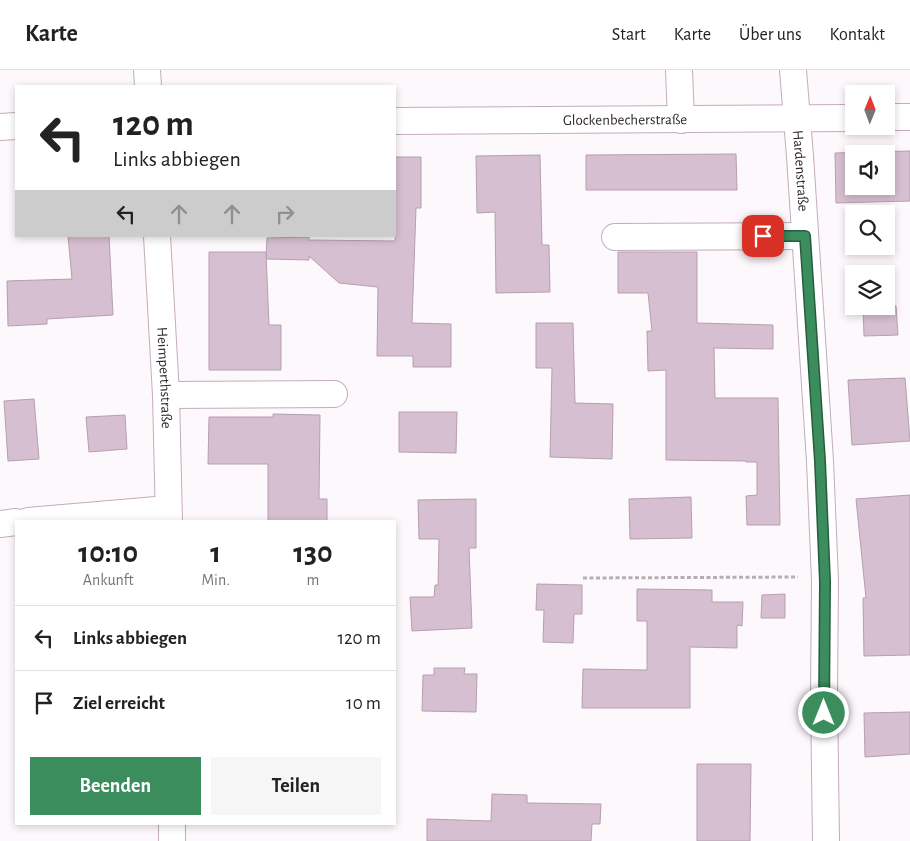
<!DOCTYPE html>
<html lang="de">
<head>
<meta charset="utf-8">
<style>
  :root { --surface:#fff; --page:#f6f6f6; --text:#222; --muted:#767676; --line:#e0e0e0; --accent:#3c8d5e }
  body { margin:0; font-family:"Alegreya Sans",sans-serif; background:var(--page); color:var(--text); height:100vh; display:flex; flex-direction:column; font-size:19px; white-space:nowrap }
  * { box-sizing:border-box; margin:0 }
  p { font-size:16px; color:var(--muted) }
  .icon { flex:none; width:28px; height:28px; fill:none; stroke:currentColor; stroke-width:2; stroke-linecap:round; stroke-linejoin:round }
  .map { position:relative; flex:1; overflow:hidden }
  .details { position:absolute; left:15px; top:450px; width:381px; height:305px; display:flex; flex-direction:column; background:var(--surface); border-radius:0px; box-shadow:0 2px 8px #0003 }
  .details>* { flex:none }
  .banner { position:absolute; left:15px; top:15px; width:381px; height:152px; border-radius:0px; box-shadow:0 2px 8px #0003; background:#fff; color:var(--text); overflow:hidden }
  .needle { width:32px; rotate:1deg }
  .controls { position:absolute; left:845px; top:15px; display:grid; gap:10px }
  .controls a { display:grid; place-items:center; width:50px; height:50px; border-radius:0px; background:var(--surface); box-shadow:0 2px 8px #0003; font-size:25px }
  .pin { position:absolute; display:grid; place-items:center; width:42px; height:42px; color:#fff; margin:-21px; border-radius:10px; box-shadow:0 2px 8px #0006 }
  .me { position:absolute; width:55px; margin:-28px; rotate:0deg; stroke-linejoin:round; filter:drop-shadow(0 0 4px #0008) }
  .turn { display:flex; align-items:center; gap:18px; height:105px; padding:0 15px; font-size:22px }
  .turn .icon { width:65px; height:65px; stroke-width:2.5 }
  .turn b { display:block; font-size:35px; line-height:42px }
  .lanes { display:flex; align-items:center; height:48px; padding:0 15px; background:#0003; justify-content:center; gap:25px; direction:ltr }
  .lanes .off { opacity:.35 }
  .eta { display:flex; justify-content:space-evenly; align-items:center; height:85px; text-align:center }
  .eta b { font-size:30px; font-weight:600; line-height:35px }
  .primary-button { display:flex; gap:10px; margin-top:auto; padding:10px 15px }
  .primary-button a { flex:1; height:58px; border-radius:0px; background:var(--accent); color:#fff; font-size:20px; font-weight:600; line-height:58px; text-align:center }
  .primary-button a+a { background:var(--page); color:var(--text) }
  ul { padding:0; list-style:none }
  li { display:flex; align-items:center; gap:15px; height:65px; padding:0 15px; border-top:1px solid var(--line) }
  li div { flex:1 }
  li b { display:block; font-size:19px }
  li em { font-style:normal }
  header { display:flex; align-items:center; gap:30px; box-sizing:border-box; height:70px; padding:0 25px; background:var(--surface); border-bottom:1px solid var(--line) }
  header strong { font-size:24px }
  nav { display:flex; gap:28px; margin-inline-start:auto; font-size:18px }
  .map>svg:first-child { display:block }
  .building { fill:#d6bfd0; stroke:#b69faf; fill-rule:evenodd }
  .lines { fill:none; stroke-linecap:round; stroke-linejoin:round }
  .minor-casing { stroke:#c3acbd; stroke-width:28 }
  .path { stroke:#b5afb4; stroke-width:3; stroke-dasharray:4 2.5; stroke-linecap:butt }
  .minor { stroke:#fff; stroke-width:26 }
  .route-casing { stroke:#275c3d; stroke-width:12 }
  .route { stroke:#3c8d5e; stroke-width:9 }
  .labels { text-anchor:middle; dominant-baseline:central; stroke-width:4; stroke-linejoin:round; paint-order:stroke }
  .street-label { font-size:15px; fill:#30272e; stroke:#fff }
</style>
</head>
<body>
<header>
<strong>Karte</strong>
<nav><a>Start</a><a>Karte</a><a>Über uns</a><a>Kontakt</a></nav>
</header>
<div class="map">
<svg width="910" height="771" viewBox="0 0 910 771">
  <rect width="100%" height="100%" fill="#fdf8fc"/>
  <!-- building -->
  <g class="building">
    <path d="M 910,81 L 910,131 L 836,133 L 835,83 ZM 854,84 L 886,84 L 886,116 L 854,116 Z"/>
    <path d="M 736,84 L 737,120 L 586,120 L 586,85 Z"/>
    <path d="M 540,85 L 542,175 L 549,175 L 550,222 L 496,223 L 495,142 L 477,143 L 476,86 Z"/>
    <path d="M 395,87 L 421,87 L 421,138 L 416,138 L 412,253 L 451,254 L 451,297 L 413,297 L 413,286 L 377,286 L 378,217 L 339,213 L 309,186 L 309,190 L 266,189 L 267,168 L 309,167 L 309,170 L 395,171 Z"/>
    <path d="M 68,166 L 109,166 L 113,245 L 47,249 L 47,254 L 8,256 L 7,211 L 72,209 Z"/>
    <path d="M 209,182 L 266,182 L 269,255 L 281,255 L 281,300 L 209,300 Z"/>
    <path d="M 618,182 L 697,182 L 697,253 L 773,255 L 773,279 L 714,278 L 715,328 L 778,328 L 780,455 L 747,455 L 746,426 L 757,425 L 757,392 L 746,392 L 746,391 L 666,390 L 666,300 L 648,301 L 647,261 L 652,261 L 648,223 L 618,223 Z"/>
    <path d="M 863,236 L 896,236 L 898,265 L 864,266 Z"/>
    <path d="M 536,253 L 573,253 L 575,333 L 613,334 L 612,389 L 550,387 L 552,298 L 536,298 Z"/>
    <path d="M 905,308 L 910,371 L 852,375 L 848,310 Z"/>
    <path d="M 34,329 L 39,389 L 8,391 L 4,331 Z"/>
    <path d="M 399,342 L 457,342 L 456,383 L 399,382 Z"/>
    <path d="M 273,344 L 320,345 L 319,429 L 327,429 L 327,451 L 268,451 L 268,394 L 208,394 L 209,347 L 273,347 Z"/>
    <path d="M 125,345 L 127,379 L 89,382 L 86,347 Z"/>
    <path d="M 910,425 L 910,585 L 864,586 L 863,528 L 866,528 L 856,429 Z"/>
    <path d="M 691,427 L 692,468 L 630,469 L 629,429 Z"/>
    <path d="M 476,429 L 476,478 L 469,478 L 472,558 L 412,561 L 410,527 L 434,527 L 435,515 L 438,515 L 439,469 L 419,469 L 418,430 Z"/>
    <path d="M 537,514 L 582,515 L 582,544 L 574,544 L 573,573 L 543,572 L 544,540 L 536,540 Z"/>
    <path d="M 637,519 L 712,520 L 712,532 L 743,532 L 742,556 L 737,555 L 737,578 L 690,577 L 690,638 L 582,638 L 583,599 L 647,600 L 647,551 L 637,551 Z"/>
    <path d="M 785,524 L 785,548 L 761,548 L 762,525 Z"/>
    <path d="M 434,598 L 465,598 L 464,604 L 477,604 L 476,642 L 422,641 L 423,605 L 434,605 Z"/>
    <path d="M 910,642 L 910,684 L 865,687 L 864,643 Z"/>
    <path d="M 697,694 L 751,694 L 750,771 L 697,771 Z"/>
    <path d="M 492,724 L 527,725 L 527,733 L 601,734 L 600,754 L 592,754 L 591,771 L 427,771 L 427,749 L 491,751 Z"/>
  </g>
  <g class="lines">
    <defs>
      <g id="minor">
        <path d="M 147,0 L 148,16"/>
        <path d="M 679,0 L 681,50"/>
        <path id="s1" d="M 793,0 L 800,86 L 820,391 L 825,511 L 824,626 L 826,771"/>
        <path d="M 886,47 L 910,47"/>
        <path id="s2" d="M 395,51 L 854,48"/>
        <path d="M 0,57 L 16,56"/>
        <path id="s3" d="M 157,166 L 166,325 L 169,451"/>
        <path d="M 615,167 L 805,166"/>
        <path d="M 166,325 L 334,324"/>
        <path d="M 28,451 L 168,439"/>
        <path d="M 0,454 L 16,452"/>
        <path d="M 172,771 L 172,754"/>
      </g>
    </defs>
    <!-- minor casing -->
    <use href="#minor" class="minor-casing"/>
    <!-- path -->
    <path class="path" d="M 583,508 L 798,507"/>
    <!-- minor -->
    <use href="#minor" class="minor"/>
  </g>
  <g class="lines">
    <defs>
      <path id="route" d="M 763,166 L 805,166 L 820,391 L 825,512 L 824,643"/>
    </defs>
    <!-- route casing -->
    <use href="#route" class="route-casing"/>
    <!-- route -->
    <use href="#route" class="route"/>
  </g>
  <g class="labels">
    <!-- street labels -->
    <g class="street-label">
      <text stroke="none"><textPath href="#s2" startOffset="230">Glockenbecherstraße</textPath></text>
      <text stroke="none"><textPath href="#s1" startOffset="101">Hardenstraße</textPath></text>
      <text stroke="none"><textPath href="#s3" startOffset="142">Heimperthstraße</textPath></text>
    </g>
  </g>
</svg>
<div class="controls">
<a><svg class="needle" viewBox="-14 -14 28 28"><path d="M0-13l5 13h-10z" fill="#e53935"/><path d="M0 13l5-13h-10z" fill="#767676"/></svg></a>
<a><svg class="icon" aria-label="sound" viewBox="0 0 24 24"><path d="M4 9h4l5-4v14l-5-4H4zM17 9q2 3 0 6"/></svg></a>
<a><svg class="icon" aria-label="search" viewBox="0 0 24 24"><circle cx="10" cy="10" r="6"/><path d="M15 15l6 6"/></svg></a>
<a><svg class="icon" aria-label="layers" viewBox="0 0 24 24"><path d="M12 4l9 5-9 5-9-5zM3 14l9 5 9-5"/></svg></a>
</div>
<div class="pin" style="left:763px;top:166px;background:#d93025"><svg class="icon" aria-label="arrive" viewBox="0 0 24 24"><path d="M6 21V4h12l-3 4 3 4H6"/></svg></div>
<svg class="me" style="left:824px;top:643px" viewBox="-20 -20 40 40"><circle r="17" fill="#3c8d5e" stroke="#fff" stroke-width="3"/><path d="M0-11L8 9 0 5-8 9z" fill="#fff"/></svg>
<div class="banner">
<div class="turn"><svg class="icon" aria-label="left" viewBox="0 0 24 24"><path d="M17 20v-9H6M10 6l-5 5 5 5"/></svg><div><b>120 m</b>Links abbiegen</div></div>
<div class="lanes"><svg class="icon" aria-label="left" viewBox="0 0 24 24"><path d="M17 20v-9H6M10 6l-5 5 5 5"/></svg><svg class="icon off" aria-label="ahead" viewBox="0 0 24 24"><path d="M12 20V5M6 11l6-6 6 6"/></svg><svg class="icon off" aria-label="ahead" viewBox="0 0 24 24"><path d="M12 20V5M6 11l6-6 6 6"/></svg><svg class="icon off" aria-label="right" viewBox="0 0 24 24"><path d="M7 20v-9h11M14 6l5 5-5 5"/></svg></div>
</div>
<section class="details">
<div class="eta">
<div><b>10:10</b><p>Ankunft</p></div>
<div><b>1</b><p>Min.</p></div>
<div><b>130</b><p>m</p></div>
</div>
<ul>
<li><svg class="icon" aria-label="left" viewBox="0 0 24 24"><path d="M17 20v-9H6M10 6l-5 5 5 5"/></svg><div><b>Links abbiegen</b></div><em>120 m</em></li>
<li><svg class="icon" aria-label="arrive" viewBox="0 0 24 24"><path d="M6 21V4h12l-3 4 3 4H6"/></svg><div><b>Ziel erreicht</b></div><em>10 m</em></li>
</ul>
<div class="primary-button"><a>Beenden</a><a>Teilen</a></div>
</section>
</div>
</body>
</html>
